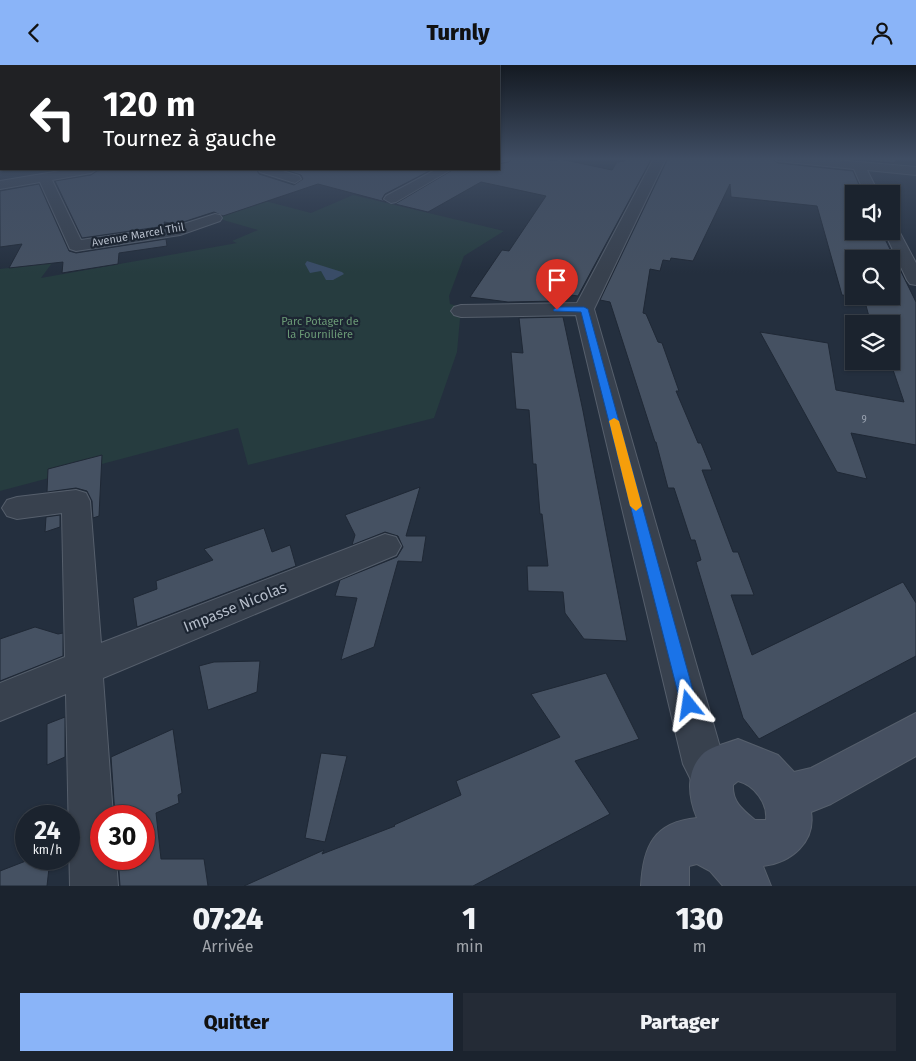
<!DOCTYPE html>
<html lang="fr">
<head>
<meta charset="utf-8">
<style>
  :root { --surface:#1b232e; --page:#242b36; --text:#f1f3f6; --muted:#a0a4aa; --line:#39404a; --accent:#8ab4f8 }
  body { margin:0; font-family:"Fira Sans",sans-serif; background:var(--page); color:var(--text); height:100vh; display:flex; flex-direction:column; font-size:19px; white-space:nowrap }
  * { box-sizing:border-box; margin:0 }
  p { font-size:16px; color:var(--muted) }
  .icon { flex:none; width:28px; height:28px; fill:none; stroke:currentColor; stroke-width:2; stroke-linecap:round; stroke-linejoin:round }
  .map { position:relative; height:821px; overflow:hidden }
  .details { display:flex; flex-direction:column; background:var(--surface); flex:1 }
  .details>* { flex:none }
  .hud { position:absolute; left:0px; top:0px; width:500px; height:105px; box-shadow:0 1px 4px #0004,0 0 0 1px var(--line); background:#202124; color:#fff; overflow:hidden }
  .tools { position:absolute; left:845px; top:120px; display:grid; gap:10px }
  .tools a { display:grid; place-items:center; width:55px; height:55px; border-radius:0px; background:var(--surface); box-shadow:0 1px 4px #0004,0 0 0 1px var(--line); font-size:25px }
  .speed { position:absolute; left:15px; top:740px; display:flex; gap:10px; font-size:25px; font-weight:700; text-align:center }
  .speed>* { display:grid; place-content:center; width:65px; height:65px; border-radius:50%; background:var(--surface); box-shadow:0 1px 4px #0004,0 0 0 1px var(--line); line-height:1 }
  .speed small { font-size:12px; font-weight:400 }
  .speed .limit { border:8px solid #d22; background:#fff; color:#111 }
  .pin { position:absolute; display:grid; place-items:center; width:42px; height:42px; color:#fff; margin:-51px -21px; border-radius:50% 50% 50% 0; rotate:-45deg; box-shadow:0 0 5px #0007 }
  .pin .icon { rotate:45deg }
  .me { position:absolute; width:55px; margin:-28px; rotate:345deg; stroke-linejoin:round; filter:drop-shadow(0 0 4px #0008) }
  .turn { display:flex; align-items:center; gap:18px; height:105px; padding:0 20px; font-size:22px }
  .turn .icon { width:65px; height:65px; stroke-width:2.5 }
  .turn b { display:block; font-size:35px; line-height:42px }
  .eta { display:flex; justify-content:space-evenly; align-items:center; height:85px; text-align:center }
  .eta b { font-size:30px; font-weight:800; line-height:35px }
  .primary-button { display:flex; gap:10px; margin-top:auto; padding:10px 20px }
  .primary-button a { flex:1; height:58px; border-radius:0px; background:var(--accent); color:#111; font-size:20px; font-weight:800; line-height:58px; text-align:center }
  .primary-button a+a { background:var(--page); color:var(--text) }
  header { display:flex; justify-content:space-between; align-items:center; height:65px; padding:0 20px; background:var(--accent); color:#111; font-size:22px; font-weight:800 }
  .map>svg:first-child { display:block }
  .green { fill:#263c3f }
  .water { fill:#394c67 }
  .building { fill:#455162; stroke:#1f2835; fill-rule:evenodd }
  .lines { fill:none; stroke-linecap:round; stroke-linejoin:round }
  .street-casing { stroke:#565f6c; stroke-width:2 }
  .secondary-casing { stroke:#565f6c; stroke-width:2 }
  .street { fill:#38414e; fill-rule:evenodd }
  .secondary { fill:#465061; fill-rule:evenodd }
  .route { fill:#1a73e8; stroke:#114b97 }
  .slow { fill:#f59e0b }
  .labels { text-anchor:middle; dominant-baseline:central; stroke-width:4.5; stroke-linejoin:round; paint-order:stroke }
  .number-label { font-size:10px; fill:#98a1af }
  .far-street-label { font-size:11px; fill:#b4bcc9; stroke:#1d2633 }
  .far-park-label { font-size:11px; fill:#6b9a76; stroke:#1d2633 }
  .near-street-label { font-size:15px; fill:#b4bcc9; stroke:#1d2633 }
</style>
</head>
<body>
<header><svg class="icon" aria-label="back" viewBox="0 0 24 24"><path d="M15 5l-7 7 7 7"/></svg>Turnly<svg class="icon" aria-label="person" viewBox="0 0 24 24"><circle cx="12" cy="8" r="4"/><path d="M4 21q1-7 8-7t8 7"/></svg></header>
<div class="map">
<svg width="916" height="821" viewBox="0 0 916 821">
  <rect width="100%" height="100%" fill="#242f3e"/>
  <!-- green -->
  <path class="green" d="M 353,130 L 504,166 L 464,191 L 449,231 L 450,239 L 461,242 L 457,287 L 434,353 L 248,400 L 238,363 L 0,426 L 0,204 L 52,198 L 41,213 L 237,178 L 232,176 L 258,165 L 213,152 L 233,144 L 250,132 L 311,148 Z"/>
  <!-- water -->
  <path class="water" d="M 307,196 L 342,207 L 344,209 L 333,215 L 326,215 L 321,206 L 310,208 L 305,199 Z"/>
  <!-- building -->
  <g class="building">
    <path d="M 513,93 L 541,93 L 555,96 L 560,94 L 612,105 L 617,97 L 624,96 L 626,93 L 652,93 L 578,231 L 558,228 L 559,236 L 508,237 L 470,232 L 502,185 L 509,186 L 546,131 L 481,117 L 428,147 L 395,139 L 454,104 L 499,104 L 499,99 L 509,97 Z"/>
    <path d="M 668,93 L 770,93 L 778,98 L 853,106 L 863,129 L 854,129 L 854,166 L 881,166 L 916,237 L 916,380 L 851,368 L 867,414 L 837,407 L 760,267 L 828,278 L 836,325 L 904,337 L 890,296 L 891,259 L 871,259 L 864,233 L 842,230 L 817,141 L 731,132 L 730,119 L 693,196 L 671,193 L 670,196 L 663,195 L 660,206 L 650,204 L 643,248 L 646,249 L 658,277 L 662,278 L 679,326 L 676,326 L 698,378 L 701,378 L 712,405 L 702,405 L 733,487 L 738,487 L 754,530 L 731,530 L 752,590 L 903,517 L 916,538 L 916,591 L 759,674 L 743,653 L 696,497 L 701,495 L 695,475 L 691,475 L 674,423 L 668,423 L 656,377 L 655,377 L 610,237 L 600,235 ZM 854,194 L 891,194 L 891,231 L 854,231 Z"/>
    <path d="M 832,93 L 898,93 L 894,98 Z"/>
    <path d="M 111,104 L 256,104 L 259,109 L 294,120 L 303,114 L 301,110 L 282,104 L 433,104 L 385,129 L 382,134 L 386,137 L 318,119 L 223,151 L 214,147 L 177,159 L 164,157 L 165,161 L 82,173 L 55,116 L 91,110 L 97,106 Z"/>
    <path d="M 39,119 L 69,186 L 76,188 L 166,174 L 167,181 L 119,188 L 118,199 L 62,208 L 63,197 L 9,203 L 22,179 L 0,182 L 0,126 Z"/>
    <path d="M 563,252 L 583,346 L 627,576 L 584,574 L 565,548 L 563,527 L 528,526 L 527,501 L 548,501 L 542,449 L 540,449 L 536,399 L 533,399 L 529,345 L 516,344 L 511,287 L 523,288 L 519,253 Z"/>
    <path d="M 102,390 L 99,451 L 93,453 L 92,436 L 87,426 L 76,423 L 47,427 L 48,404 Z"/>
    <path d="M 420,422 L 406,471 L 426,471 L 422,497 L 398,496 L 374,582 L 341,595 L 357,533 L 335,531 L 340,515 L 397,492 L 403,482 L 398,471 L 385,467 L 352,480 L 355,470 L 345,450 Z"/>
    <path d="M 60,450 L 60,462 L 45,467 L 46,452 Z"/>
    <path d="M 264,463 L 272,487 L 290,480 L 296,501 L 137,562 L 133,533 L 157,524 L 156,516 L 213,495 L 204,484 Z"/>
    <path d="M 35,562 L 58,569 L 63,568 L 63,591 L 0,616 L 0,574 Z"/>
    <path d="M 260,596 L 257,627 L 208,645 L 199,601 L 214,597 Z"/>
    <path d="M 606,608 L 639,674 L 575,696 L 610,749 L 473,821 L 244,821 L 324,785 L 322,789 L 395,761 L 394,760 L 461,730 L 456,716 L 560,672 L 531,629 Z"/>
    <path d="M 65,652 L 65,692 L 47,700 L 47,659 Z"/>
    <path d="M 173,664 L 182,728 L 178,730 L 179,738 L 156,748 L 161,794 L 204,794 L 208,821 L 120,821 L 118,794 L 144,794 L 144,751 L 115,751 L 111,692 Z"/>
    <path d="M 321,688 L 347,691 L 325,777 L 305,773 Z"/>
    <path d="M 31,794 L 50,794 L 47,821 L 0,821 L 0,806 Z"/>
  </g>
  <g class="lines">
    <defs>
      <g id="street">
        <path d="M 499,93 L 511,93 L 509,95 L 499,97 Z"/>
        <path d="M 654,93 L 666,93 L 594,244 L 722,689 L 733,712 L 727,727 L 712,733 L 697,727 L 683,699 L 576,250 L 461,252 L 454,250 L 451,246 L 454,242 L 461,240 L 577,238 Z"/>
        <path d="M 772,93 L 813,93 L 916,102 L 916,110 L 867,105 L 879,129 L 865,129 L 854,104 L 778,96 Z"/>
        <path d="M 72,104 L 97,104 L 91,108 L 52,115 L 81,175 L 177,161 L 215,149 L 220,150 L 222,153 L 220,156 L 180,170 L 76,186 L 70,184 L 40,117 L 0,124 L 0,116 Z"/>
        <path d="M 258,104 L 276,104 L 299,111 L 301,114 L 295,118 L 260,107 Z"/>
        <path d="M 437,104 L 452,104 L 396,137 L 391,138 L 384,134 L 386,131 Z"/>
        <path d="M 891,162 L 896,163 L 899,166 L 916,198 L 916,220 L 910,219 L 907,215 L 884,166 L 891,166 Z"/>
        <path d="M 76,425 L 86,428 L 90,436 L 101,578 L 385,469 L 396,472 L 401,481 L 396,490 L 103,613 L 113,751 L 101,751 L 101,794 L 116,794 L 118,821 L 70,821 L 66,629 L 0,656 L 0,618 L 65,592 L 62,448 L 17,454 L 7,451 L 2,443 L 7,435 L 17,432 Z"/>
      </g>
      <path id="secondary" d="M 916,648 L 916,691 L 831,739 L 811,747 C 816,777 791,798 763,801 L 771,821 L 723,821 L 710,806 L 697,799 L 689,801 L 689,821 L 641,821 C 643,781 654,757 697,753 C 688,732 685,704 705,687 C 713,681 728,678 738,674 L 778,690 L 794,707 L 811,703 ZM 738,716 C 754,720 768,738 766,755 L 755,755 C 743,745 732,737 733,720 Z"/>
    </defs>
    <!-- street casing -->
    <use href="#street" class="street-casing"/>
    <!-- secondary casing -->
    <use href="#secondary" class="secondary-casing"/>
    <!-- street -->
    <use href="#street" class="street"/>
    <!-- secondary -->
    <use href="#secondary" class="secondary"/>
  </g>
  <!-- sky -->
  <linearGradient id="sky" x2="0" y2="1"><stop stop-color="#141a22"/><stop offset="0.45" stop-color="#3f4d63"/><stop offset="1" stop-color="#3f4d63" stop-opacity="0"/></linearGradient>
  <rect width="916" height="208" fill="url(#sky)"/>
  <!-- route -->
  <path class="route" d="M 557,242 L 584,242 L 588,244 L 697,640 L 695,646 L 689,648 L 684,646 L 681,640 L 581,247 L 554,246 L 553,245 Z"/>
  <!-- slow -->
  <path class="slow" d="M 614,353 L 619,356 L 642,441 L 636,446 L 630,441 L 609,356 Z"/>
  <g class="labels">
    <!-- number labels -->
    <g class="number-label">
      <text x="864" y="355">9</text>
    </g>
    <!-- far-street labels -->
    <g class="far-street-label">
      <text transform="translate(138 170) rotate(-10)">Avenue Marcel Thil</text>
    </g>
    <!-- far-park labels -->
    <g class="far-park-label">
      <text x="320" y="256">Parc Potager de<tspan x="320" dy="13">la Fournilière</tspan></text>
    </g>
    <!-- near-street labels -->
    <g class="near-street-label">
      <text transform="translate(235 542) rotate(-22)">Impasse Nicolas</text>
    </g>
  </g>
</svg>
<div class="tools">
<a><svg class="icon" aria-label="sound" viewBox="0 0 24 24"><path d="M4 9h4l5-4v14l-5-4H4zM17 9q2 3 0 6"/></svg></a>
<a><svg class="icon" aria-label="search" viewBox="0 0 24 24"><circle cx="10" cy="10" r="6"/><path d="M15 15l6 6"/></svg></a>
<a><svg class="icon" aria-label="layers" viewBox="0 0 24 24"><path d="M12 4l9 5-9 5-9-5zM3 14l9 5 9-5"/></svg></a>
</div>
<div class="speed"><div>24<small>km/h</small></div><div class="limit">30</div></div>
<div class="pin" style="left:557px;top:245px;background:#d93025"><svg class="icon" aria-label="arrive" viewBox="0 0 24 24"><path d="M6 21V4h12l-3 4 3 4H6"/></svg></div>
<svg class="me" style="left:689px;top:640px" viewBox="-20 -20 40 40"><path d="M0-17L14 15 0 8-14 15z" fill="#1a73e8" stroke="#fff" stroke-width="4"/></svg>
<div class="hud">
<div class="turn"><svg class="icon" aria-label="left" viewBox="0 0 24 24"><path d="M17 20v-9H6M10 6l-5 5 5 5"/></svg><div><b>120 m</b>Tournez à gauche</div></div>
</div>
</div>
<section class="details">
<div class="eta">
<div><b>07:24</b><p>Arrivée</p></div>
<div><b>1</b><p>min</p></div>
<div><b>130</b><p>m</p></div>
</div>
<div class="primary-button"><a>Quitter</a><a>Partager</a></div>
</section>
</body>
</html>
